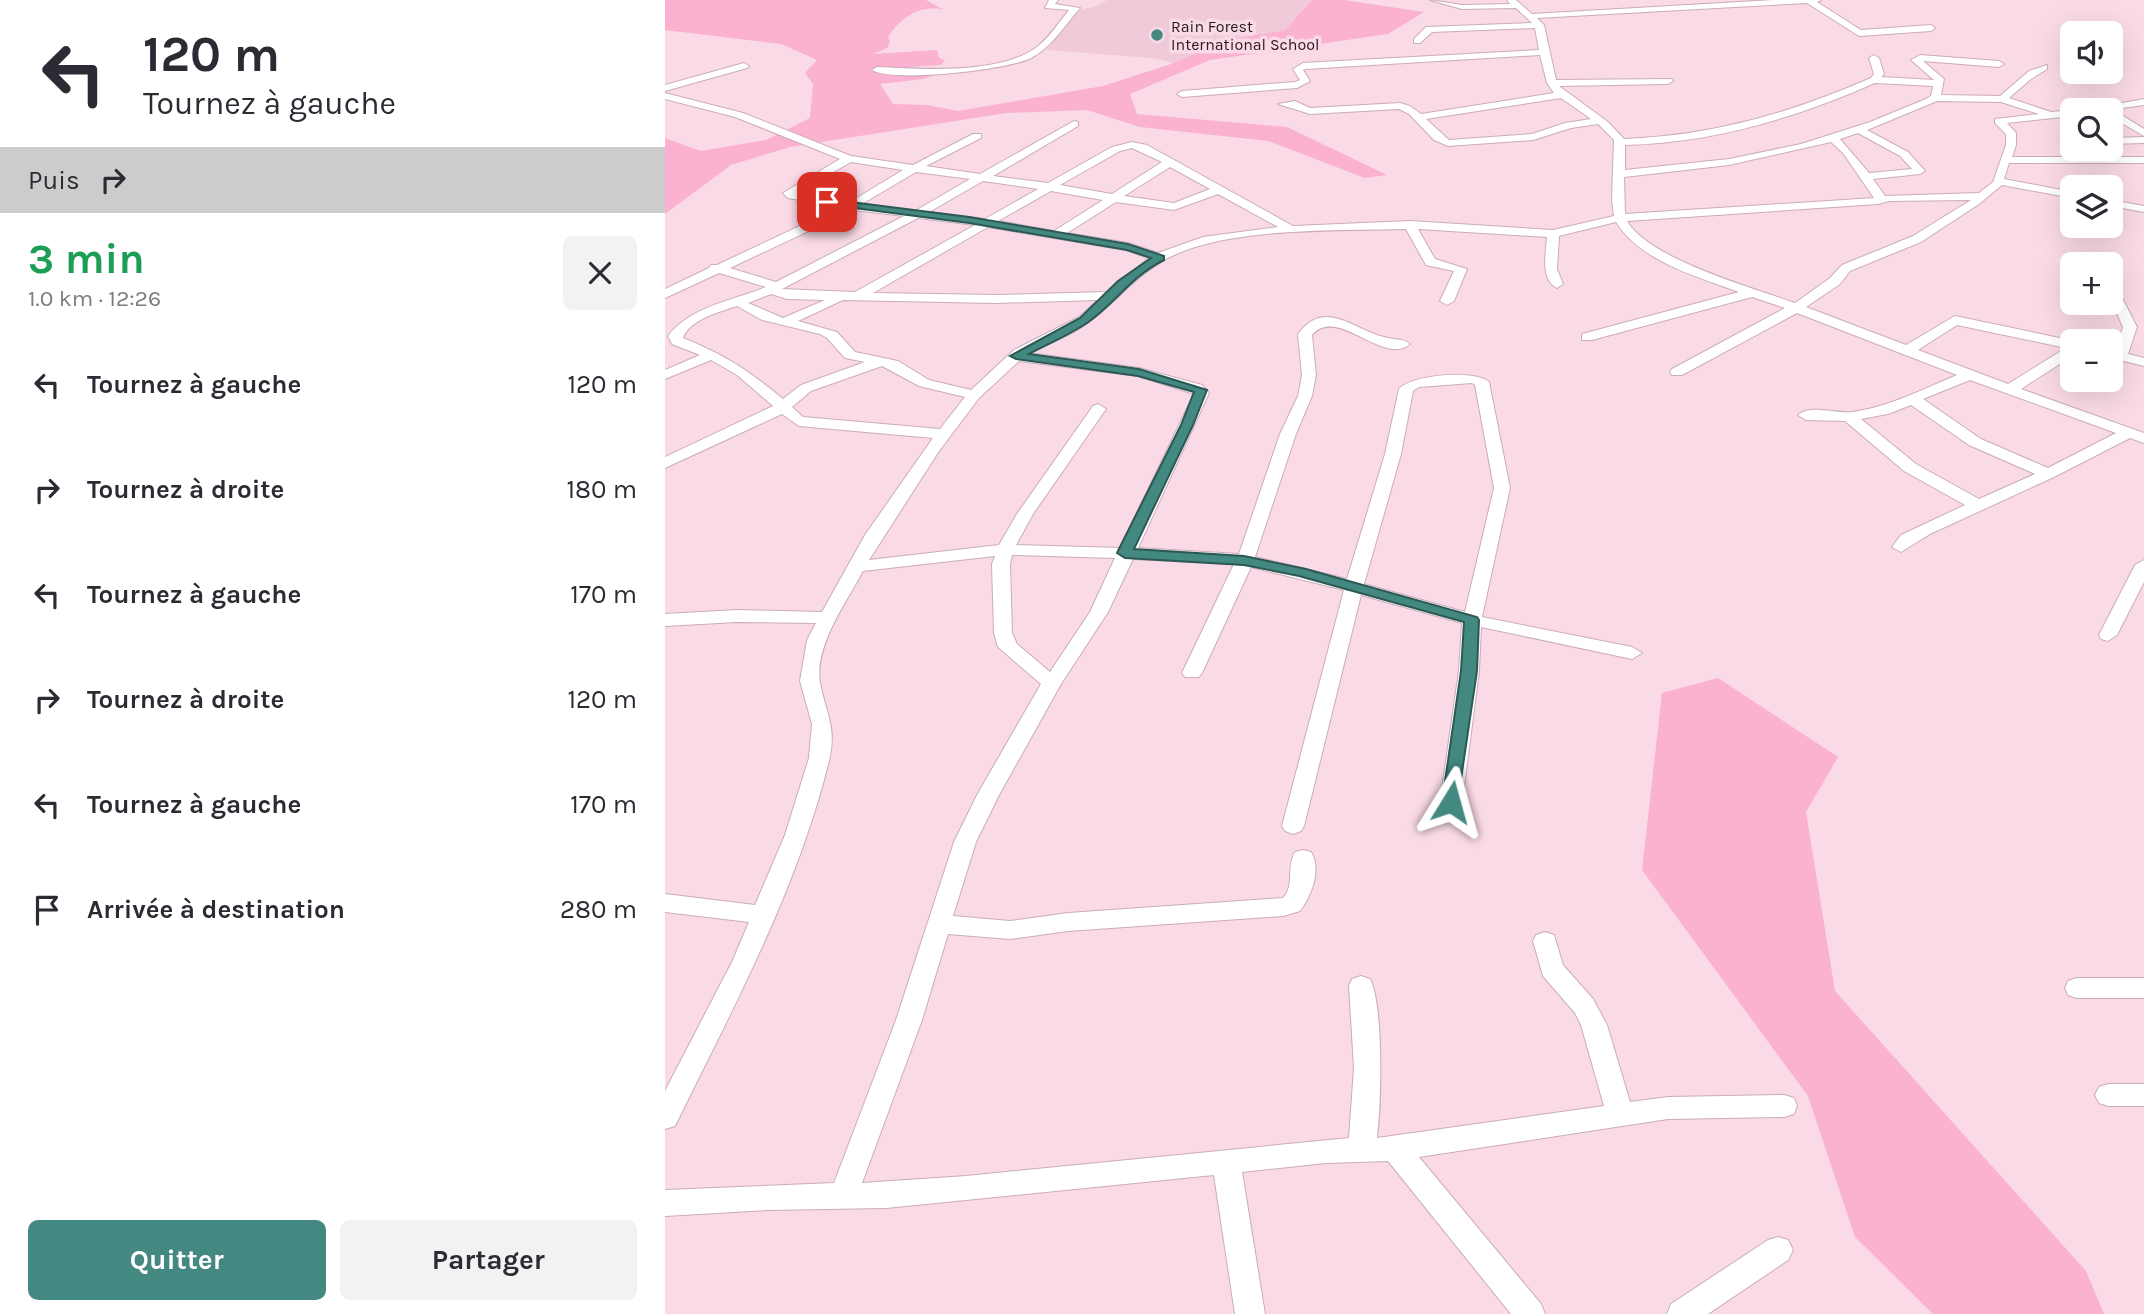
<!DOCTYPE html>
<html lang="fr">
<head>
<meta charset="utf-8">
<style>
  :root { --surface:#fff; --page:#f2f2f3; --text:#2b2b33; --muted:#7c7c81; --accent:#438982 }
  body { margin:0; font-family:Karla,sans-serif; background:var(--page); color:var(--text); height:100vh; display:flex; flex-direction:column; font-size:26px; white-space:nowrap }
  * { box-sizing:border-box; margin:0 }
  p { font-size:23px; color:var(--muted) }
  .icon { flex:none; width:38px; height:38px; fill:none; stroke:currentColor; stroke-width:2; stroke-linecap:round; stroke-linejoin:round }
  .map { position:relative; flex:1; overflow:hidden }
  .side { display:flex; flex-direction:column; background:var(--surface); width:665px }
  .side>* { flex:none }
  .hud { background:#fff; color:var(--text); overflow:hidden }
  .tools { position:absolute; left:1395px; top:21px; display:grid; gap:14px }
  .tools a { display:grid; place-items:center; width:63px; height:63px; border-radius:10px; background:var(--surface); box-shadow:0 7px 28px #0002; font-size:35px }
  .pin { position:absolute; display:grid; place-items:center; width:60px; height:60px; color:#fff; margin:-30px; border-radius:14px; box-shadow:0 4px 10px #0006 }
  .me { position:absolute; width:77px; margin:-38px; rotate:8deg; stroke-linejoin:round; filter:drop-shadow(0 0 5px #0008) }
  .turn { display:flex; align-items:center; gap:24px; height:147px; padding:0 28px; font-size:32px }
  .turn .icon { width:91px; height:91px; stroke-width:2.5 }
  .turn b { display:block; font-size:49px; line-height:60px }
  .then { display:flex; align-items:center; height:66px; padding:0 28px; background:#0003; gap:14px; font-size:26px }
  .round { display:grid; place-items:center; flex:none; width:74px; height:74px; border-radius:10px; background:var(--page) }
  .headline { display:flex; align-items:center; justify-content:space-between; height:119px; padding:0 28px }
  h1 { font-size:42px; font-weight:700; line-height:52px; color:#1e9e55 }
  .button { display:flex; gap:14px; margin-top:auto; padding:14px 28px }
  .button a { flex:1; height:80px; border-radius:10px; background:var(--accent); color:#fff; font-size:28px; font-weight:700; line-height:80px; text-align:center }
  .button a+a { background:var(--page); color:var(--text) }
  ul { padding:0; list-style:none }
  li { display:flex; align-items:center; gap:21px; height:105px; padding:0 28px }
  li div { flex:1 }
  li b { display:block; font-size:26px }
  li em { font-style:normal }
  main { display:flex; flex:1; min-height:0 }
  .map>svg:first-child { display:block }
  .built { fill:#f1cad9 }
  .green { fill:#fab2d0 }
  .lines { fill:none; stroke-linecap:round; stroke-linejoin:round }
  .minor-casing { stroke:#cbacb8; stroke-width:2 }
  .minor { fill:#fff; fill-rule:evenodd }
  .route { fill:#438982; stroke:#2c5954; stroke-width:2 }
  .poi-dot { fill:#438982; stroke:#fadae7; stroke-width:2.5 }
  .labels { text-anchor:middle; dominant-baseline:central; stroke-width:7; stroke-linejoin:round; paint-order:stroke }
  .far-poi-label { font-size:16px; fill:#271b20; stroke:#fadae7; text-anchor:start }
</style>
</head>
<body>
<main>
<section class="side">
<div class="hud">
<div class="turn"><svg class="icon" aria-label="left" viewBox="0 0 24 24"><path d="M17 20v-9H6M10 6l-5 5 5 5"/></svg><div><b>120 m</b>Tournez à gauche</div></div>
<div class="then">Puis<svg class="icon" aria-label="right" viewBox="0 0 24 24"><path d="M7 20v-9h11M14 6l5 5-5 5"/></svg></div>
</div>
<div class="headline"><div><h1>3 min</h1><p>1.0 km · 12:26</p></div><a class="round"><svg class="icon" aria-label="close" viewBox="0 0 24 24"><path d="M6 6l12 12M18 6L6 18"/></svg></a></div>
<ul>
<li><svg class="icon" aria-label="left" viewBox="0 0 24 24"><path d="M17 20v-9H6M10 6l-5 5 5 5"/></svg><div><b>Tournez à gauche</b></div><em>120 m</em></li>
<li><svg class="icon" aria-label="right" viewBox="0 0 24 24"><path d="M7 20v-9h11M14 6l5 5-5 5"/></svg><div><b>Tournez à droite</b></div><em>180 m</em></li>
<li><svg class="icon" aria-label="left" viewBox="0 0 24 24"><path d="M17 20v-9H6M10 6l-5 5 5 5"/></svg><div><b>Tournez à gauche</b></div><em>170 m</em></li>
<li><svg class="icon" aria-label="right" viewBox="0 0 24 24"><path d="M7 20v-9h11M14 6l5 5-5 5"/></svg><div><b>Tournez à droite</b></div><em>120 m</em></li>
<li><svg class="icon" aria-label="left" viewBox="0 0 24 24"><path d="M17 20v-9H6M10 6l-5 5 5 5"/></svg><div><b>Tournez à gauche</b></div><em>170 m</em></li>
<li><svg class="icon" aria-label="arrive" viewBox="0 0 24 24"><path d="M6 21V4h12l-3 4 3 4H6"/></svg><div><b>Arrivée à destination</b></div><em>280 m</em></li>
</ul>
<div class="button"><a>Quitter</a><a>Partager</a></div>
</section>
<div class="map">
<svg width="1479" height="1314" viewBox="0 0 1479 1314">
  <rect width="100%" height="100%" fill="#fadae7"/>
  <!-- built -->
  <path class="built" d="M 442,0 L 647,0 L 620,30 L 561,40 L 509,63 L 487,58 L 381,50 L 415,10 L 432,6 Z"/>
  <!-- green -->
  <g class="green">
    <path d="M 0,0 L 261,0 L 279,10 C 254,4 236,18 223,37 L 225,42 L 222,48 L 208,54 L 272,50 L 274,58 L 280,60 L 276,65 L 243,67 L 286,70 L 258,79 L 215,84 L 228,104 L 262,105 L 293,111 L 438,86 L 509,63 L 561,40 L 620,30 L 647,0 L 679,0 L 759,12 L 723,34 L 545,60 L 465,94 L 472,114 L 622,127 L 722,175 L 700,178 L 603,141 L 475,127 L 422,110 L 341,113 L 125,147 L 66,165 L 0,214 L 0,138 L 36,151 L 101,140 L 145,118 L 148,84 L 140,73 L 152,60 L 116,44 L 0,30 Z"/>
    <path d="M 1053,678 L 1173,757 L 1141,812 L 1170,991 L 1421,1271 L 1439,1314 L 1268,1314 L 1190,1237 L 1143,1096 L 977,870 L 997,693 Z"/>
  </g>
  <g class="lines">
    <defs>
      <g id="minor">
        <path d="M 384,0 L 393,0 L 390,4 L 415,8 C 400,25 387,47 366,58 C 343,70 228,83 207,70 L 212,67 C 257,69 334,75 372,47 C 385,37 394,22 404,10 L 380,8 Z"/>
        <path d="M 765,0 L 797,5 L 845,4 L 842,0 L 851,0 L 867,14 L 1109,0 L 1156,0 L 1152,2 L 1196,30 L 1266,25 L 1270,28 L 1266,31 L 1194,36 L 1142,3 L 872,18 L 879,25 L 891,80 L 1006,79 L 1008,81 L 1003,84 L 894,86 L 943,122 L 959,139 C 1046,136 1126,113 1206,78 L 1209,74 L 1204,58 L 1209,55 L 1214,58 L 1219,74 L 1216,77 L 1269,80 L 1246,60 L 1255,55 L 1334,61 L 1339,64 L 1334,67 L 1258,61 L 1279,79 L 1276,95 L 1335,96 L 1364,71 L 1382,65 L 1382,69 L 1366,79 L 1344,98 L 1386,112 L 1407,110 L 1408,110 L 1407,116 L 1342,123 L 1351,133 L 1351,145 L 1347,157 L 1479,157 L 1479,163 L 1344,163 L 1339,179 L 1407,192 L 1407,198 L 1337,185 L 1314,204 L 1256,242 L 1185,271 L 1175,284 L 1141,307 L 1241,345 L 1290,316 L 1409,341 L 1407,356 L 1356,389 L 1479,433 L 1479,443 L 1465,438 L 1389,477 L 1265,534 L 1236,552 L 1227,547 L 1236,535 L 1300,505 L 1239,471 L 1180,421 L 1141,420 L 1133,415 C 1145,404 1172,414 1187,412 C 1224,407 1258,389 1292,375 L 1132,313 L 1017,375 L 1007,375 L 1005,372 L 1007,369 L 1120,308 L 1087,297 L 927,340 L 917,340 L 917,334 L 1074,292 C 1033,277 976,262 951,222 L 894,236 L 892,269 L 898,284 L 892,288 C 875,280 881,253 882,237 L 753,229 L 770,259 L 802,269 L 789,301 L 782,305 L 775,301 L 789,271 L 761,265 L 741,229 C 674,231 569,227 509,255 C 476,270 454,299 425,321 C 408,335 384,343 364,353 L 474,368 L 537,385 L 544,393 L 473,548 L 574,554 L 615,434 L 633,396 L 637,375 L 633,334 C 660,298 687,329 719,337 C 728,340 738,338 745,344 C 718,367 673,305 647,335 L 651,375 L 647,396 L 631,434 L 590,557 L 682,579 L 720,454 L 734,389 C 746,375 810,369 824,382 L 845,488 L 817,617 L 967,647 L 977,653 L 967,659 L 816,627 L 814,671 L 797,802 L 794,807 L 786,809 L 778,807 L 775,802 L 794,671 L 797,623 L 696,595 L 639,826 L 636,831 L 628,834 L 620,831 L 617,826 L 679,590 L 586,567 L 537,673 L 534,677 L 520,677 L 517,673 L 569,564 L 468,559 L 443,612 L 396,684 L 334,795 L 311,842 L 288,916 L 345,921 L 403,913 L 618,898 C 630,886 621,867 630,852 L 638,850 L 646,852 C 657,870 646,896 635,911 L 618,916 L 403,931 L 345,939 L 283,934 L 257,1020 L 197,1183 L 301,1176 L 684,1138 L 689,1068 L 684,986 L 687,979 L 696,976 L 705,979 C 719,1006 716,1106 712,1138 L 939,1106 L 916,1025 L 910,1013 L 878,976 L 868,941 L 871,935 L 880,932 L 889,935 L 898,965 L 928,999 L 942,1025 L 965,1102 L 1003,1097 L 1119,1095 L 1129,1098 L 1132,1106 L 1129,1114 L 1119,1117 L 1003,1119 L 754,1157 L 876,1304 L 880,1314 L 846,1314 L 723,1161 L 661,1163 L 577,1172 L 600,1314 L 570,1314 L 549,1175 L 221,1208 L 103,1210 L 0,1216 L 0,1190 L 169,1183 L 231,1020 L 289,842 L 312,795 L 376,684 L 333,647 L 329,633 L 327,564 L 330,556 L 198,571 C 181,603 149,646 155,683 C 161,714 172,726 164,761 C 132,890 68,1008 10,1126 L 0,1129 L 0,1091 L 67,962 L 84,922 L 0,912 L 0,894 L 90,905 L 120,835 L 144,758 L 147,724 L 135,681 L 142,640 L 151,623 L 72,622 L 0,626 L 0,614 L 72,610 L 157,612 L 200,535 L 268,438 L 134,426 L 117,414 L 0,468 L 0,457 L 108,406 L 72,375 L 46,360 L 0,379 L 0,370 L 35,355 L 7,344 L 3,336 C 26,306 67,301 101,287 L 54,273 L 0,298 L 0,289 L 44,268 L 46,265 L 52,265 L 175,207 L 123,198 L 118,193 L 175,159 L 70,117 L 0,99 L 0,93 L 78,113 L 186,156 L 248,165 L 308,134 L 316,134 L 316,138 L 261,166 L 315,174 L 409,121 L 413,122 L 413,126 L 328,176 L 383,183 L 447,147 L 467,142 L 482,145 L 628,226 L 745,221 L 888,230 L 949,216 L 947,199 L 949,140 L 933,124 L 906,128 L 868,140 L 783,146 L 769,140 L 744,114 L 734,109 L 645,114 L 613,104 L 630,101 L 645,108 L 735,103 L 745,106 L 756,114 L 889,93 L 882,83 L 875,55 L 640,69 L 638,70 L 645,81 L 632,88 L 517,97 L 512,94 L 517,91 L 630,82 L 635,80 L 628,69 L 638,63 L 874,50 L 870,28 L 767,32 L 755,43 L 749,43 L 749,39 L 761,27 L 867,23 L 851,8 L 797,9 ZM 1210,83 L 1268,86 L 1266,96 L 1261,99 L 1205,122 L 1136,144 L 1064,159 L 960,170 L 960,145 C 1048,143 1130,118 1210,83 ZM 896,98 L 926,119 L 900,123 L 867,134 L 784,140 L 761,119 ZM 1272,101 L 1336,102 L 1374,114 L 1330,119 L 1330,123 L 1341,134 L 1341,145 L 1328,182 L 1314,193 L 1220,196 L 1208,179 L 1255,174 L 1260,171 L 1243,152 L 1202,130 ZM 1193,133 L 1235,156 L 1247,169 L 1204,173 L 1175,139 ZM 1166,142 L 1178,153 L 1209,198 L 960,214 L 959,177 L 1064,165 ZM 467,148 L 497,162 L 447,194 L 395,185 L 455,151 ZM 186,162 L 238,170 L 185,202 L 132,193 ZM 505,167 L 545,189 L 509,203 L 459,196 ZM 251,172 L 305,179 L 250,211 L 197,204 ZM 318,181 L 373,189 L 320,219 L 264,212 ZM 386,191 L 438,200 L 389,231 L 333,221 ZM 553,194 L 613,227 L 538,237 L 493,253 L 463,243 L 402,233 L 451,202 L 509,210 ZM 1306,200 L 1248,236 L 1177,265 L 1165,278 L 1130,303 C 1088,288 984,259 962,221 L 1213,204 L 1224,201 ZM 188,210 L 239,216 L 111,282 L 65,268 ZM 253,218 L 310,225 L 190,292 L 117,289 ZM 323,227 L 461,250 L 484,258 L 442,292 L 331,295 L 208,293 ZM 106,294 L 122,299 L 160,300 L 118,318 L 83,303 ZM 178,300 L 331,303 L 433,300 L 414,317 L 349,350 L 306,390 L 264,380 L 233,361 L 190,352 L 172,332 L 133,321 ZM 72,306 L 97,320 L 155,334 L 162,338 L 180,358 L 200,362 L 136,385 L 118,399 C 83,370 60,355 18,338 C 24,320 54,312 72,306 ZM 1292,325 L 1401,348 L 1343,384 L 1253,350 ZM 354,361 L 473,376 L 529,394 L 455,548 L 351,545 L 368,514 L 441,409 L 433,404 L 428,406 L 352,514 L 334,545 L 204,560 L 274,451 L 314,398 ZM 217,366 L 254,386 L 300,397 L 275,429 L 138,417 L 127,407 L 146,391 ZM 1305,380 L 1451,433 L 1383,468 L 1316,439 L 1258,399 ZM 807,383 L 810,385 L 829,488 L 800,612 L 699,584 L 736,454 L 748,391 L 754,387 ZM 1246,405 L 1304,445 L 1370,474 L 1314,499 L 1251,464 L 1196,419 L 1223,414 ZM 347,555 L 450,558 L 425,612 L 385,672 L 352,644 L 347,633 L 345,564 Z"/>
        <path d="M 79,63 L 84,66 L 82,68 L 0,91 L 0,85 Z"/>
        <path d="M 1479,99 L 1479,105 L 1443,110 L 1420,110 Z"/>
        <path d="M 1445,110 L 1450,111 L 1479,129 L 1479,136 L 1446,117 Z"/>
        <path d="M 1479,137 L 1479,143 L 1446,144 L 1446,138 Z"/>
        <path d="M 1446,200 L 1479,206 L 1479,212 L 1446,206 Z"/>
        <path d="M 1446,284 L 1452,288 L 1472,327 L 1463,354 L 1479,358 L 1479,366 L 1446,358 L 1446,350 L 1450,351 L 1458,327 L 1446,300 Z"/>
        <path d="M 1479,560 L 1479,582 L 1452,635 L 1443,641 L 1436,639 L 1434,635 L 1470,565 Z"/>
        <path d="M 1412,978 L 1479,978 L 1479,998 L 1412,998 L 1403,995 L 1400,988 L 1403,981 Z"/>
        <path d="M 1443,1084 L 1479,1084 L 1479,1106 L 1443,1106 L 1434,1103 L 1430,1095 L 1434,1087 Z"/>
        <path d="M 1113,1237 L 1123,1240 L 1128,1250 L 1123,1260 L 1043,1314 L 1002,1314 L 1006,1304 L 1103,1240 Z"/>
      </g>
    </defs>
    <!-- minor casing -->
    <use href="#minor" class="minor-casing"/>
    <!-- minor -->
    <use href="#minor" class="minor"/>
  </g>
  <!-- route -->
  <path class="route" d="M 162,199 L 304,217 L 463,244 L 499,256 L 499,260 C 464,278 451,303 422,323 C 404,335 383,344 364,354 L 474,369 L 542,390 L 528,425 L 469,549 L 579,556 L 641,569 L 812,617 L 814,620 L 812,671 L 792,806 L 786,808 L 777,802 L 796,671 L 799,622 L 634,576 L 579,565 L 460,558 L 452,553 L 516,425 L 529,392 L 473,376 L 351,359 L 345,356 L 415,318 L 453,281 L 486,258 L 462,250 L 304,223 L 159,204 L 157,202 Z"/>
  <!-- markers -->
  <circle class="poi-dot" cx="492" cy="35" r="7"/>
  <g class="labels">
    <!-- far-poi labels -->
    <g class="far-poi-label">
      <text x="506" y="26">Rain Forest<tspan x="506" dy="18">International School</tspan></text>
    </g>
  </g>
</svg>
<div class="tools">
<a><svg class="icon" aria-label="sound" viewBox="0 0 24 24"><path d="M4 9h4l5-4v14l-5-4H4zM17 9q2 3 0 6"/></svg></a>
<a><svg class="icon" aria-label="search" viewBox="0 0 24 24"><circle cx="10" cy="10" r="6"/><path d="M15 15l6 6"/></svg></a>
<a><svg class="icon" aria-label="layers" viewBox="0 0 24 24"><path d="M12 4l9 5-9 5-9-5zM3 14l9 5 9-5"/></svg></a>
<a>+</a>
<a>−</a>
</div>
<div class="pin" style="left:162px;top:202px;background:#d93025"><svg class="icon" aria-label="arrive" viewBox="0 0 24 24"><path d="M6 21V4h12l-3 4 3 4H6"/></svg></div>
<svg class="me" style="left:786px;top:802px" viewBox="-20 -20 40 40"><path d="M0-17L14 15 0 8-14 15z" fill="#438982" stroke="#fff" stroke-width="4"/></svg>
</div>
</main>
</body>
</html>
